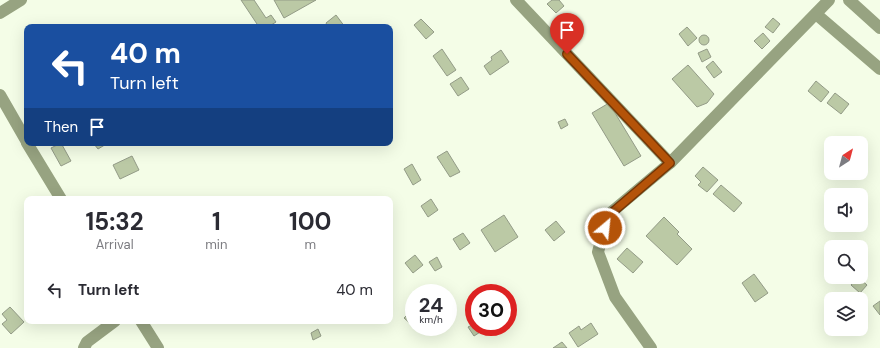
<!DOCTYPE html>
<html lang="en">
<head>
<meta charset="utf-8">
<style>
  :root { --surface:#fff; --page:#f2f2f3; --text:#2b2b33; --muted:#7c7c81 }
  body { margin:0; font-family:"DM Sans",sans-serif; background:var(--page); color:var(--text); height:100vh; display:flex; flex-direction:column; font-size:15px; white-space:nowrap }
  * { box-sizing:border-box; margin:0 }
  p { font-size:13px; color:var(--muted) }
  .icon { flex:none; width:22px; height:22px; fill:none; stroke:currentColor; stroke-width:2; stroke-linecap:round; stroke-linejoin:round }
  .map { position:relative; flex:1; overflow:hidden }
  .details { position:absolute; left:24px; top:196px; width:369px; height:128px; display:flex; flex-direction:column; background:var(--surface); border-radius:8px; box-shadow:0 4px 16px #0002 }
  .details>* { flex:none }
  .top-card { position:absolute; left:24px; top:24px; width:369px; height:122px; border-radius:8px; box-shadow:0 4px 16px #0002; background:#1a4fa0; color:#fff; overflow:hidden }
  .needle { width:26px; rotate:36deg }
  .controls { position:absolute; left:824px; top:136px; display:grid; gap:8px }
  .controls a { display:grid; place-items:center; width:44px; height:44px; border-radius:8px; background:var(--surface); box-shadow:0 4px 16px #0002; font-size:20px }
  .speed { position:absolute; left:405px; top:284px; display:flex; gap:8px; font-size:20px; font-weight:700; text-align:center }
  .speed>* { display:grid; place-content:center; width:52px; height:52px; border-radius:50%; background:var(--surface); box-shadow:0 4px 16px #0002; line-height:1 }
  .speed small { font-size:10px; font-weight:400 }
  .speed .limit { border:6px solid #d22; background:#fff; color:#111 }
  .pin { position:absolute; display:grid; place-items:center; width:34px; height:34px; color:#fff; margin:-41px -17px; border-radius:50% 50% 50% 0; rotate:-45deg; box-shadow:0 0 4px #0007 }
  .pin .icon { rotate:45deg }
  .me { position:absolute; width:44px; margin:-22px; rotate:28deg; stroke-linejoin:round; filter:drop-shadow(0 0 3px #0008) }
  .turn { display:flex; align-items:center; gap:14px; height:84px; padding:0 20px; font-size:18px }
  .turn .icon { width:52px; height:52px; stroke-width:2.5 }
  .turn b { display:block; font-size:28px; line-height:34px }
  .then { display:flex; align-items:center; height:38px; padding:0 20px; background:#0003; gap:8px; font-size:15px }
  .eta { display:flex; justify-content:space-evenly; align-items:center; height:68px; text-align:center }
  .eta b { font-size:24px; font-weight:700; line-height:28px }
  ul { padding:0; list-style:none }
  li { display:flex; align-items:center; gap:12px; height:52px; padding:0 20px }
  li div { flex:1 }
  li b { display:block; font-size:15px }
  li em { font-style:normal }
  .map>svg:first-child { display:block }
  .building { fill:#bbc9a5; stroke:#939b87 }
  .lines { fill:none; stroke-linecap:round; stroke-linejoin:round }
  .street { stroke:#97a381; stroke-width:12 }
  .route-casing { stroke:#753606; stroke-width:10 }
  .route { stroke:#b45309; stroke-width:7 }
</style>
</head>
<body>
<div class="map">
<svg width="880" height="348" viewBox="0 0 880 348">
  <rect width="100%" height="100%" fill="#f4fde7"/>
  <!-- building -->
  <g class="building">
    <path d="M 241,0 L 254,0 L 266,18 L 271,15 L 276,22 L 268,27 L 259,27 Z"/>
    <path d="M 274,0 L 316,0 L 284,18 Z"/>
    <path d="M 552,0 L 559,0 L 564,6 L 556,13 L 547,4 Z"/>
    <path d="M 336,15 L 345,27 L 328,27 L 326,23 Z"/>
    <path d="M 773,18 L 780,24 L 773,33 L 765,27 Z"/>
    <path d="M 421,19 L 434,32 L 426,39 L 414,25 Z"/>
    <path d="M 687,27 L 697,38 L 688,46 L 679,34 Z"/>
    <path d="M 763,33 L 770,41 L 762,49 L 754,41 Z"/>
    <circle cx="704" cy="40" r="5"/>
    <path d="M 442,49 L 456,70 L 447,76 L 433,56 Z"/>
    <path d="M 707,49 L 711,57 L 702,62 L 698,53 Z"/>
    <path d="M 501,50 L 509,62 L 490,75 L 484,66 L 492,60 L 491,57 Z"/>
    <path d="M 713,61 L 722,72 L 714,78 L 706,67 Z"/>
    <path d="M 688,65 L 714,94 L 707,103 L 697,107 L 672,79 Z"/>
    <path d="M 461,77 L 469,89 L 458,96 L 450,84 Z"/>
    <path d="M 816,81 L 829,92 L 821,102 L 808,91 Z"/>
    <path d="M 835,93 L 849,104 L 841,114 L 827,103 Z"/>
    <path d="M 609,103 L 641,156 L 624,166 L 592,113 Z"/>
    <path d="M 565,119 L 568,125 L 561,129 L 558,122 Z"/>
    <path d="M 61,143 L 71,161 L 61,166 L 51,148 Z"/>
    <path d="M 96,143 L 108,143 L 98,149 L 94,144 Z"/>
    <path d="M 447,151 L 460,172 L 450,177 L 437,157 Z"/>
    <path d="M 132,156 L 139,170 L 120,179 L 113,165 Z"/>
    <path d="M 412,164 L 421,180 L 413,185 L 404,169 Z"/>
    <path d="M 703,167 L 718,180 L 707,192 L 698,185 L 701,182 L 695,176 Z"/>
    <path d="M 721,185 L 742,203 L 734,212 L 713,194 Z"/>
    <path d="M 431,199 L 438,210 L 428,217 L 421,206 Z"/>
    <path d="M 504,215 L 518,237 L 495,252 L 481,230 Z"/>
    <path d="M 664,217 L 679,232 L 677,234 L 692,249 L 677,265 L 646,236 Z"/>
    <path d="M 556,221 L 565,232 L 554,241 L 545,230 Z"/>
    <path d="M 463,233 L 470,243 L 460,250 L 453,239 Z"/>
    <path d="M 627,248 L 643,262 L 633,273 L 617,259 Z"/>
    <path d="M 415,255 L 423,265 L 413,273 L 405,263 Z"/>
    <path d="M 437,257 L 442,267 L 435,271 L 429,262 Z"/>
    <path d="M 754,274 L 768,293 L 755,302 L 742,283 Z"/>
    <path d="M 858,277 L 867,285 L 860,293 L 851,285 Z"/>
    <path d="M 880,301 L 880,315 L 873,306 Z"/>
    <path d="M 10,307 L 24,322 L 11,334 L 2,324 L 7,320 L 2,314 Z"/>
    <path d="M 412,310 L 414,311 L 413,326 L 404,318 Z"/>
    <path d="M 591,323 L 598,334 L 578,347 L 569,333 L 579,326 L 581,330 Z"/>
    <path d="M 474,324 L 474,327 L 488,327 L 474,336 L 468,327 Z"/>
    <path d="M 318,329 L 321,336 L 313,340 L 311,333 Z"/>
    <path d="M 562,342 L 567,348 L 553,348 Z"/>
  </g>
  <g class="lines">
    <!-- street -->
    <g class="street">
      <path d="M 516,0 L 670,163"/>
      <path d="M 849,0 L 880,28"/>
      <path d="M 0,13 L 21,0"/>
      <path d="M 816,14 L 880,69"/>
      <path d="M 0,95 L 27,142"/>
      <path d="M 27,143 L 61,199"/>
      <path d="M 141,321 L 158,348"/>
      <path d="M 84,348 L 87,342 L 115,321"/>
      <path d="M 651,348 L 615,297 L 598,252 L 608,215 L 670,163 L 829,0"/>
    </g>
  </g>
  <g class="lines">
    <defs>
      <path id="route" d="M 567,54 L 670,163 L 608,216 L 605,228"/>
    </defs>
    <!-- route casing -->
    <use href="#route" class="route-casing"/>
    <!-- route -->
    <use href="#route" class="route"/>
  </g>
</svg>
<div class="controls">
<a><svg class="needle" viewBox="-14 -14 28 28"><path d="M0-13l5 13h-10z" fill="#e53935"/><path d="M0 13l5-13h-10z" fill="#7c7c81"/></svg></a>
<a><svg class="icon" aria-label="sound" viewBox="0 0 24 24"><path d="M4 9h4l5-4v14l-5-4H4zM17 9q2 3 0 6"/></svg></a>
<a><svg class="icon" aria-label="search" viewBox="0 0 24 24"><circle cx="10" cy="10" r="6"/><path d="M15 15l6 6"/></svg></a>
<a><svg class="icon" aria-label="layers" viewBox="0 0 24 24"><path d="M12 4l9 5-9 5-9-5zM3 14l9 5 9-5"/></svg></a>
</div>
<div class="speed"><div>24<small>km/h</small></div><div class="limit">30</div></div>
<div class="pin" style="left:567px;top:54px;background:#d93025"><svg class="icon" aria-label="arrive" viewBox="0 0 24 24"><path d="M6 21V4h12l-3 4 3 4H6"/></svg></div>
<svg class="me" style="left:605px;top:228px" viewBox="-20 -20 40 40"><circle r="17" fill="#b45309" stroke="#fff" stroke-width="3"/><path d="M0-11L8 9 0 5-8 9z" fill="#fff"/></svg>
<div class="top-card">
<div class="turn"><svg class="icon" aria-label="left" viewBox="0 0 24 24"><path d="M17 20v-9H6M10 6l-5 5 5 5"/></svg><div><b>40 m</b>Turn left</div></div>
<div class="then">Then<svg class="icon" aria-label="arrive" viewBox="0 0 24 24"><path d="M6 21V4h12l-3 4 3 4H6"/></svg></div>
</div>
<section class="details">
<div class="eta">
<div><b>15:32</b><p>Arrival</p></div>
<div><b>1</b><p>min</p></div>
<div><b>100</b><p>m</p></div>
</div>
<ul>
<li><svg class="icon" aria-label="left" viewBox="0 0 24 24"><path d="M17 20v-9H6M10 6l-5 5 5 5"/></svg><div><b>Turn left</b></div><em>40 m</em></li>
</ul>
</section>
</div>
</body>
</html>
